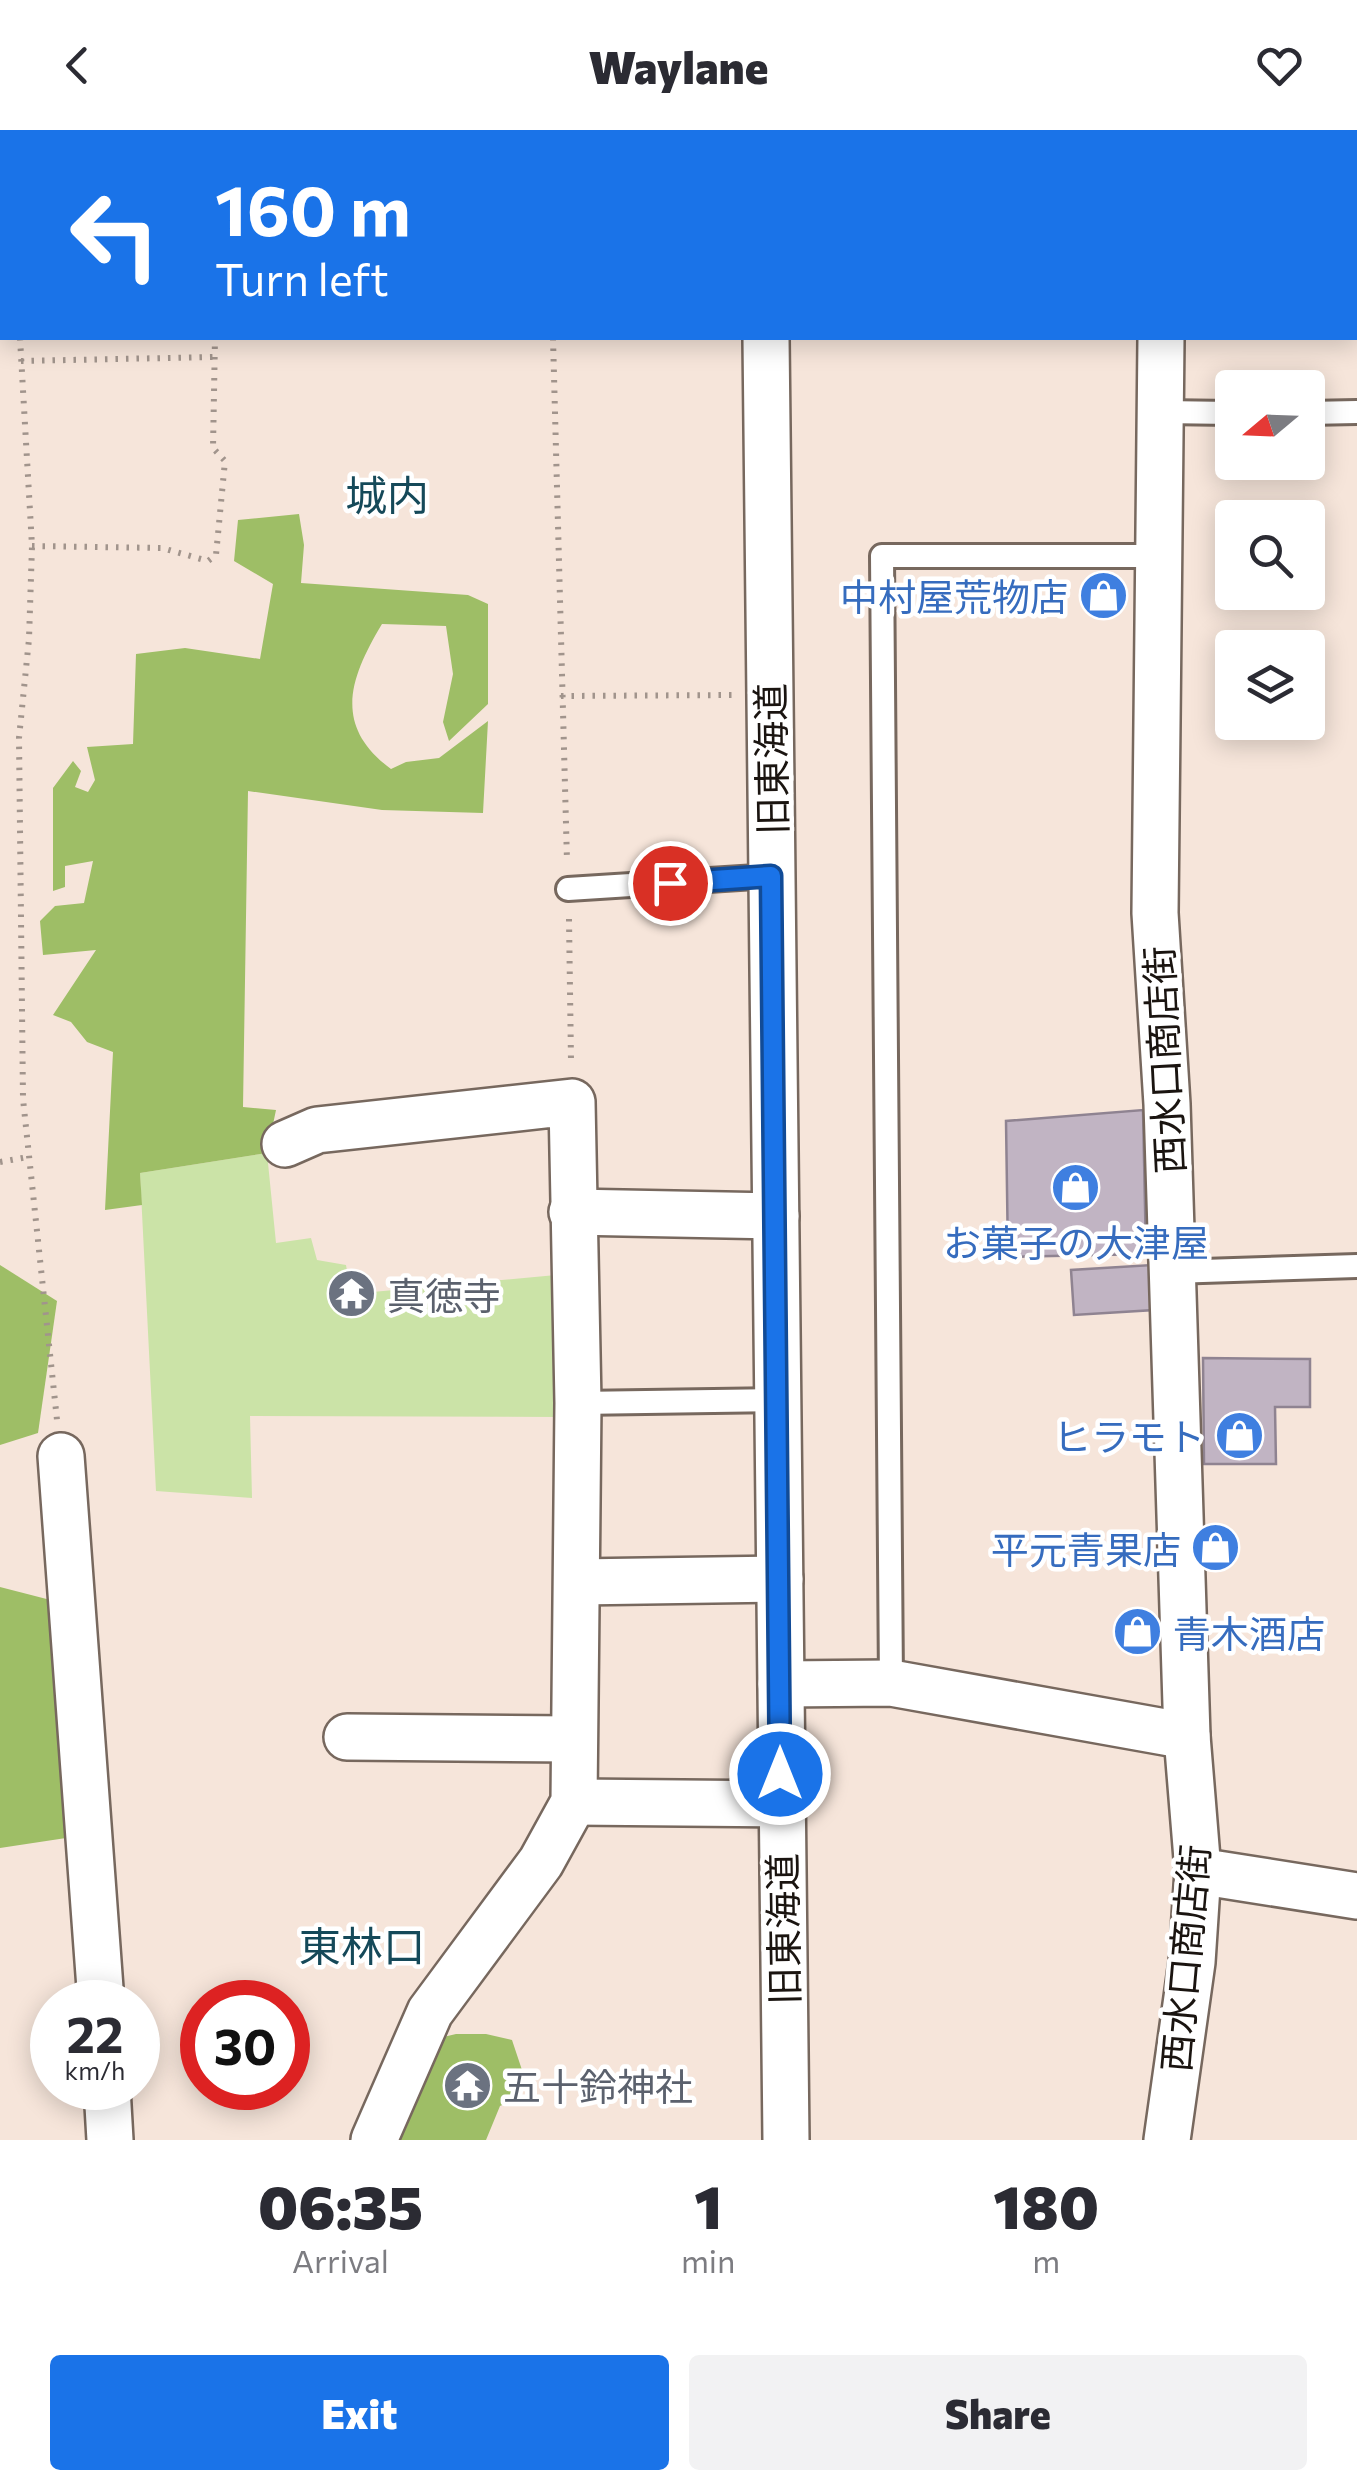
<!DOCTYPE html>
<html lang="en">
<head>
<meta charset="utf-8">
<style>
  :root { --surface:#fff; --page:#f2f2f3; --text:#2b2b33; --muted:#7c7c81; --accent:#1a73e8 }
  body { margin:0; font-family:Commissioner,"Noto Sans JP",sans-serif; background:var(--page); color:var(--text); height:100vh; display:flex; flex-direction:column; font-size:38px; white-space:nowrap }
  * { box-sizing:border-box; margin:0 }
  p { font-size:32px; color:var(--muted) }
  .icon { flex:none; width:55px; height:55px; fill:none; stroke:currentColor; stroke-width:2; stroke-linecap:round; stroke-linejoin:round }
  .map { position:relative; height:2010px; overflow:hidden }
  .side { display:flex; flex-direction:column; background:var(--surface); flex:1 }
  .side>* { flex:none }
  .hud { position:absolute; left:0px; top:0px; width:1358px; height:210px; box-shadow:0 5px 25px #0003; background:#1a73e8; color:#fff; overflow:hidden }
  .needle { width:65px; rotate:251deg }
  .controls { position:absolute; left:1215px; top:240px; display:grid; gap:20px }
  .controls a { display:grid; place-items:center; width:110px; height:110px; border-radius:10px; background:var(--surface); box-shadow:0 5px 25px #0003; font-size:50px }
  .speed { position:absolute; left:30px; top:1850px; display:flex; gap:20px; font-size:50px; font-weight:700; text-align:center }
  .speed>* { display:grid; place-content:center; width:130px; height:130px; border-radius:50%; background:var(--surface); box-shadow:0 5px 25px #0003; line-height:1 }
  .speed small { font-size:25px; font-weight:400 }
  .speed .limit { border:15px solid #d22; background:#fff; color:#111 }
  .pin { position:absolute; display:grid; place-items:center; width:85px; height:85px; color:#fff; margin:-42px; border:5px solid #fff; border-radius:50%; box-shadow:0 2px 10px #0007 }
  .me { position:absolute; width:110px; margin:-55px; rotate:0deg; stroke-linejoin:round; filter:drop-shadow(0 0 8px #0008) }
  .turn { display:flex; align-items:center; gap:35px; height:210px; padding:0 50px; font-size:45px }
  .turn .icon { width:130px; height:130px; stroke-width:2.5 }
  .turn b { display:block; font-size:70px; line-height:85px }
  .eta { display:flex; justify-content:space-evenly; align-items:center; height:170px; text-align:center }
  .eta b { font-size:60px; font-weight:800; line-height:70px }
  .cta { display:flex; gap:20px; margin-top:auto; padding:20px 50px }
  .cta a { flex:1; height:115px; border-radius:10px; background:var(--accent); color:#fff; font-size:40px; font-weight:800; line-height:115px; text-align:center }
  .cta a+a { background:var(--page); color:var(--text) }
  header { display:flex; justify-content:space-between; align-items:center; height:130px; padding:0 50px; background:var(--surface); font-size:45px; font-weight:800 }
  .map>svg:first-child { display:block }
  .green { fill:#cbe3a7 }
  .forest { fill:#9ebe66 }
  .building { fill:#c1b4c3; stroke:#8f8391; stroke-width:2.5 }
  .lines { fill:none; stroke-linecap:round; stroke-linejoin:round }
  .lane-casing { stroke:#77685e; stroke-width:28 }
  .street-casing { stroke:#77685e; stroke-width:50 }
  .path { stroke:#a1948c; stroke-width:6; stroke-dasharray:2.5 8; stroke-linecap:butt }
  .lane { stroke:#fff; stroke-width:22 }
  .street { stroke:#fff; stroke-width:45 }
  .route-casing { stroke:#114b97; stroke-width:25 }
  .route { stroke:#1a73e8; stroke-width:18 }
  .labels { text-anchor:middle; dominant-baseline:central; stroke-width:9; stroke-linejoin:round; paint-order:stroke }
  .shop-label { font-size:38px; fill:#366cbe; stroke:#fff; text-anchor:end }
  .street-label { font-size:38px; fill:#1a1410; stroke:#fff }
  .worship-label { font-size:38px; fill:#5b616d; stroke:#fff; text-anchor:start }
  .quarter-label { font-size:42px; fill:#154959; stroke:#fff }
</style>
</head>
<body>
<header><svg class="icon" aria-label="back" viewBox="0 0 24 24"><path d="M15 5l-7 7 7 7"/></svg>Waylane<svg class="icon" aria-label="heart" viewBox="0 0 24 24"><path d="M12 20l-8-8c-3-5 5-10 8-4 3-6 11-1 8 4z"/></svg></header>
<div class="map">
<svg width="1357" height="2010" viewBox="0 0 1357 2010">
  <rect width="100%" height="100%" fill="#f6e5da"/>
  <!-- green -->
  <path class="green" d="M 267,1023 L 276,1113 L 311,1108 L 317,1130 L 346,1135 L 351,1164 L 556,1145 L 561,1287 L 250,1286 L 252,1368 L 156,1361 L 140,1043 Z"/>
  <!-- forest -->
  <g class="forest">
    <path d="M 299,384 L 304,415 L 301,453 L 468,465 L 488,474 L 488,574 L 449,611 L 443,592 L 453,544 L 446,496 L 382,494 C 349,549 333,596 391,639 L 406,632 L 439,628 L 488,591 L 483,683 L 382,680 L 248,661 L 243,977 L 276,980 L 267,1023 L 140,1043 L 142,1075 L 105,1080 L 113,922 L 87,912 L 71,892 L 53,885 L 96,820 L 43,825 L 40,791 L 55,776 L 84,773 L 93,731 L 65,736 L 65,757 L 53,761 L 53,658 L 73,631 L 81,641 L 75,657 L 88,662 L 95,650 L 87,617 L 133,614 L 136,524 L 185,518 L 260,529 L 273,454 L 234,431 L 238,390 Z"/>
    <path d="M 0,1135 L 57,1171 L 38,1303 L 0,1315 Z"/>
    <path d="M 0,1457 L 66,1474 L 66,1708 L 0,1718 Z"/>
    <path d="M 456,1904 L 486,1904 L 512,1910 L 525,1949 L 520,1967 L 500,1976 L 486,2010 L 392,2010 L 435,1909 Z"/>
  </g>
  <!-- building -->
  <g class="building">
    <path d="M 1143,980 L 1146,1124 L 1008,1127 L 1006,991 Z"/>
    <path d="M 1152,1135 L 1154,1180 L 1074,1185 L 1071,1140 Z"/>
    <path d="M 1203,1228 L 1310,1229 L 1310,1277 L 1275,1277 L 1276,1334 L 1204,1334 Z"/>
  </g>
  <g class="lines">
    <defs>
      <g id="lane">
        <path d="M 1162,282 L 1232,283"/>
        <path d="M 1308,283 L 1357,282"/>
        <path d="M 568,759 L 771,746"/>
        <path d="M 1172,1142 L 1357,1136"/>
        <path d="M 578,1273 L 778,1270"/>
        <path d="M 891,1553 L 882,426 L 1155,426"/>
      </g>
      <g id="street">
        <path d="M 1158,0 L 1158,2"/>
        <path d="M 223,2 L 223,0"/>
        <path d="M 766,208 L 786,2010"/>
        <path d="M 1161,208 L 1155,783 L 1167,974 L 1187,1606 L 1198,1741 L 1192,1832 L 1167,2010"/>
        <path d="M 285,1014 L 317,1000 L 572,972 L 578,1273 L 574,1672 L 541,1732 L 430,1882 L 374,2010"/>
        <path d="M 572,1082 L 776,1086"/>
        <path d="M 61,1326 L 101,1872"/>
        <path d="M 577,1452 L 780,1449"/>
        <path d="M 781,1554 L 891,1553 L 1187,1606"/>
        <path d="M 347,1607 L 574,1609"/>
        <path d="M 574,1672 L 780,1674"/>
        <path d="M 1198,1741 L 1357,1766"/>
        <path d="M 107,1958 L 110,2010"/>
      </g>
    </defs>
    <!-- lane casing -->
    <use href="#lane" class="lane-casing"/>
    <!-- street casing -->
    <use href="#street" class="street-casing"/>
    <!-- path -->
    <g class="path">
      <path d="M 803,0 L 853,0"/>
      <path d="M 890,0 L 890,2"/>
      <path d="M 22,2 L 22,0"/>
      <path d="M 20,208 L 32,416 L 29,509 L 19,608 L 23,969 L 57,1290"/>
      <path d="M 553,208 L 567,731"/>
      <path d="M 21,231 L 215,227"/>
      <path d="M 32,416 L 162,418 L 208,431 L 216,425 L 225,331 L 213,318 L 215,208"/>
      <path d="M 561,566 L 732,565"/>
      <path d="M 569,789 L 571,931"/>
      <path d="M 0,1032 L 28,1027"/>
    </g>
    <!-- lane -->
    <use href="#lane" class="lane"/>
    <!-- street -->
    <use href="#street" class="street"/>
  </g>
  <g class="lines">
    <defs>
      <path id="route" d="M 670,753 L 771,746 L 780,1644"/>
    </defs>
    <!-- route casing -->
    <use href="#route" class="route-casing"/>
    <!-- route -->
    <use href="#route" class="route"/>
  </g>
  <!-- icons -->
  <defs>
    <symbol id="shop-disc" viewBox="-11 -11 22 22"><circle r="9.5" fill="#3f7fe0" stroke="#fff"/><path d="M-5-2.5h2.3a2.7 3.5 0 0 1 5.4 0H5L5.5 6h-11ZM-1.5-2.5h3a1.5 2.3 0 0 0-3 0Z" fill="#fff"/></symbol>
    <symbol id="temple-disc" viewBox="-11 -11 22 22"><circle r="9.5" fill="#6b7280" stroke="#fff"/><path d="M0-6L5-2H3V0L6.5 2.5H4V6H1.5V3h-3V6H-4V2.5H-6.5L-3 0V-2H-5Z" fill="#fff"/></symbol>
  </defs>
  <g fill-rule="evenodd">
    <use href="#shop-disc" x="1076" y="438" width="55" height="55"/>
    <use href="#shop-disc" x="1048" y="1030" width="55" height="55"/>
    <use href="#temple-disc" x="324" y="1136" width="55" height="55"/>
    <use href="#shop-disc" x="1212" y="1278" width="55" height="55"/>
    <use href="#shop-disc" x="1188" y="1390" width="55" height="55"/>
    <use href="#shop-disc" x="1110" y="1474" width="55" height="55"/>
    <use href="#temple-disc" x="440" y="1928" width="55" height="55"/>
  </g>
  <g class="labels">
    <!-- shop labels -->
    <g class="shop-label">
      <text x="1068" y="465">中村屋荒物店</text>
      <text x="1076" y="1111" text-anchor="middle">お菓子の大津屋</text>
      <text x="1205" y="1305">ヒラモト</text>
      <text x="1181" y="1418">平元青果店</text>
      <text x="1173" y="1502" text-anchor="start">青木酒店</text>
    </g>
    <!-- street labels -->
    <g class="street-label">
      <text transform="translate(770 629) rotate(-91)">旧東海道</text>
      <text transform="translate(1163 930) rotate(-93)">西水口商店街</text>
      <text transform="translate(782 1799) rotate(-91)">旧東海道</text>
      <text transform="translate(1184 1828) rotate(-85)">西水口商店街</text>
    </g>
    <!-- worship labels -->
    <g class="worship-label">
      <text x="387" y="1164">真徳寺</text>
      <text x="503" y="1955">五十鈴神社</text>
    </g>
    <!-- quarter labels -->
    <g class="quarter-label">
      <text x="387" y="364">城内</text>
      <text x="362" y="1815">東林口</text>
    </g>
  </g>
</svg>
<div class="controls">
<a><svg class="needle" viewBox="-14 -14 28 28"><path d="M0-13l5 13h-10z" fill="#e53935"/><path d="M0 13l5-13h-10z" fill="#7c7c81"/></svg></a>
<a><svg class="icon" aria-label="search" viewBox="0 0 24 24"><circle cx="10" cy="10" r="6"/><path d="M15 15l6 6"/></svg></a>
<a><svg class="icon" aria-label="layers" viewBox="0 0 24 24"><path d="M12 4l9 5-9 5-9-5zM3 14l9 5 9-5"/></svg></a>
</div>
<div class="speed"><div>22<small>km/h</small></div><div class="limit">30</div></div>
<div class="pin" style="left:670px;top:753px;background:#d93025"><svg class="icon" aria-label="arrive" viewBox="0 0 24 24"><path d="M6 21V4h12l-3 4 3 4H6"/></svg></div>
<svg class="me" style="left:780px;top:1644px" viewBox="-20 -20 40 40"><circle r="17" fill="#1a73e8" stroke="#fff" stroke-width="3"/><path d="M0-11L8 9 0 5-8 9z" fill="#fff"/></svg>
<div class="hud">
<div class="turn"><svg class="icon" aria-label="left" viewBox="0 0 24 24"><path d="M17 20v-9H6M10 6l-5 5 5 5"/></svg><div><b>160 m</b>Turn left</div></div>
</div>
</div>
<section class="side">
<div class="eta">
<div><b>06:35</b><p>Arrival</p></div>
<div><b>1</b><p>min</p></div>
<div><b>180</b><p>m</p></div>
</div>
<div class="cta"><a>Exit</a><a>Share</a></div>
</section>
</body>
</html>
